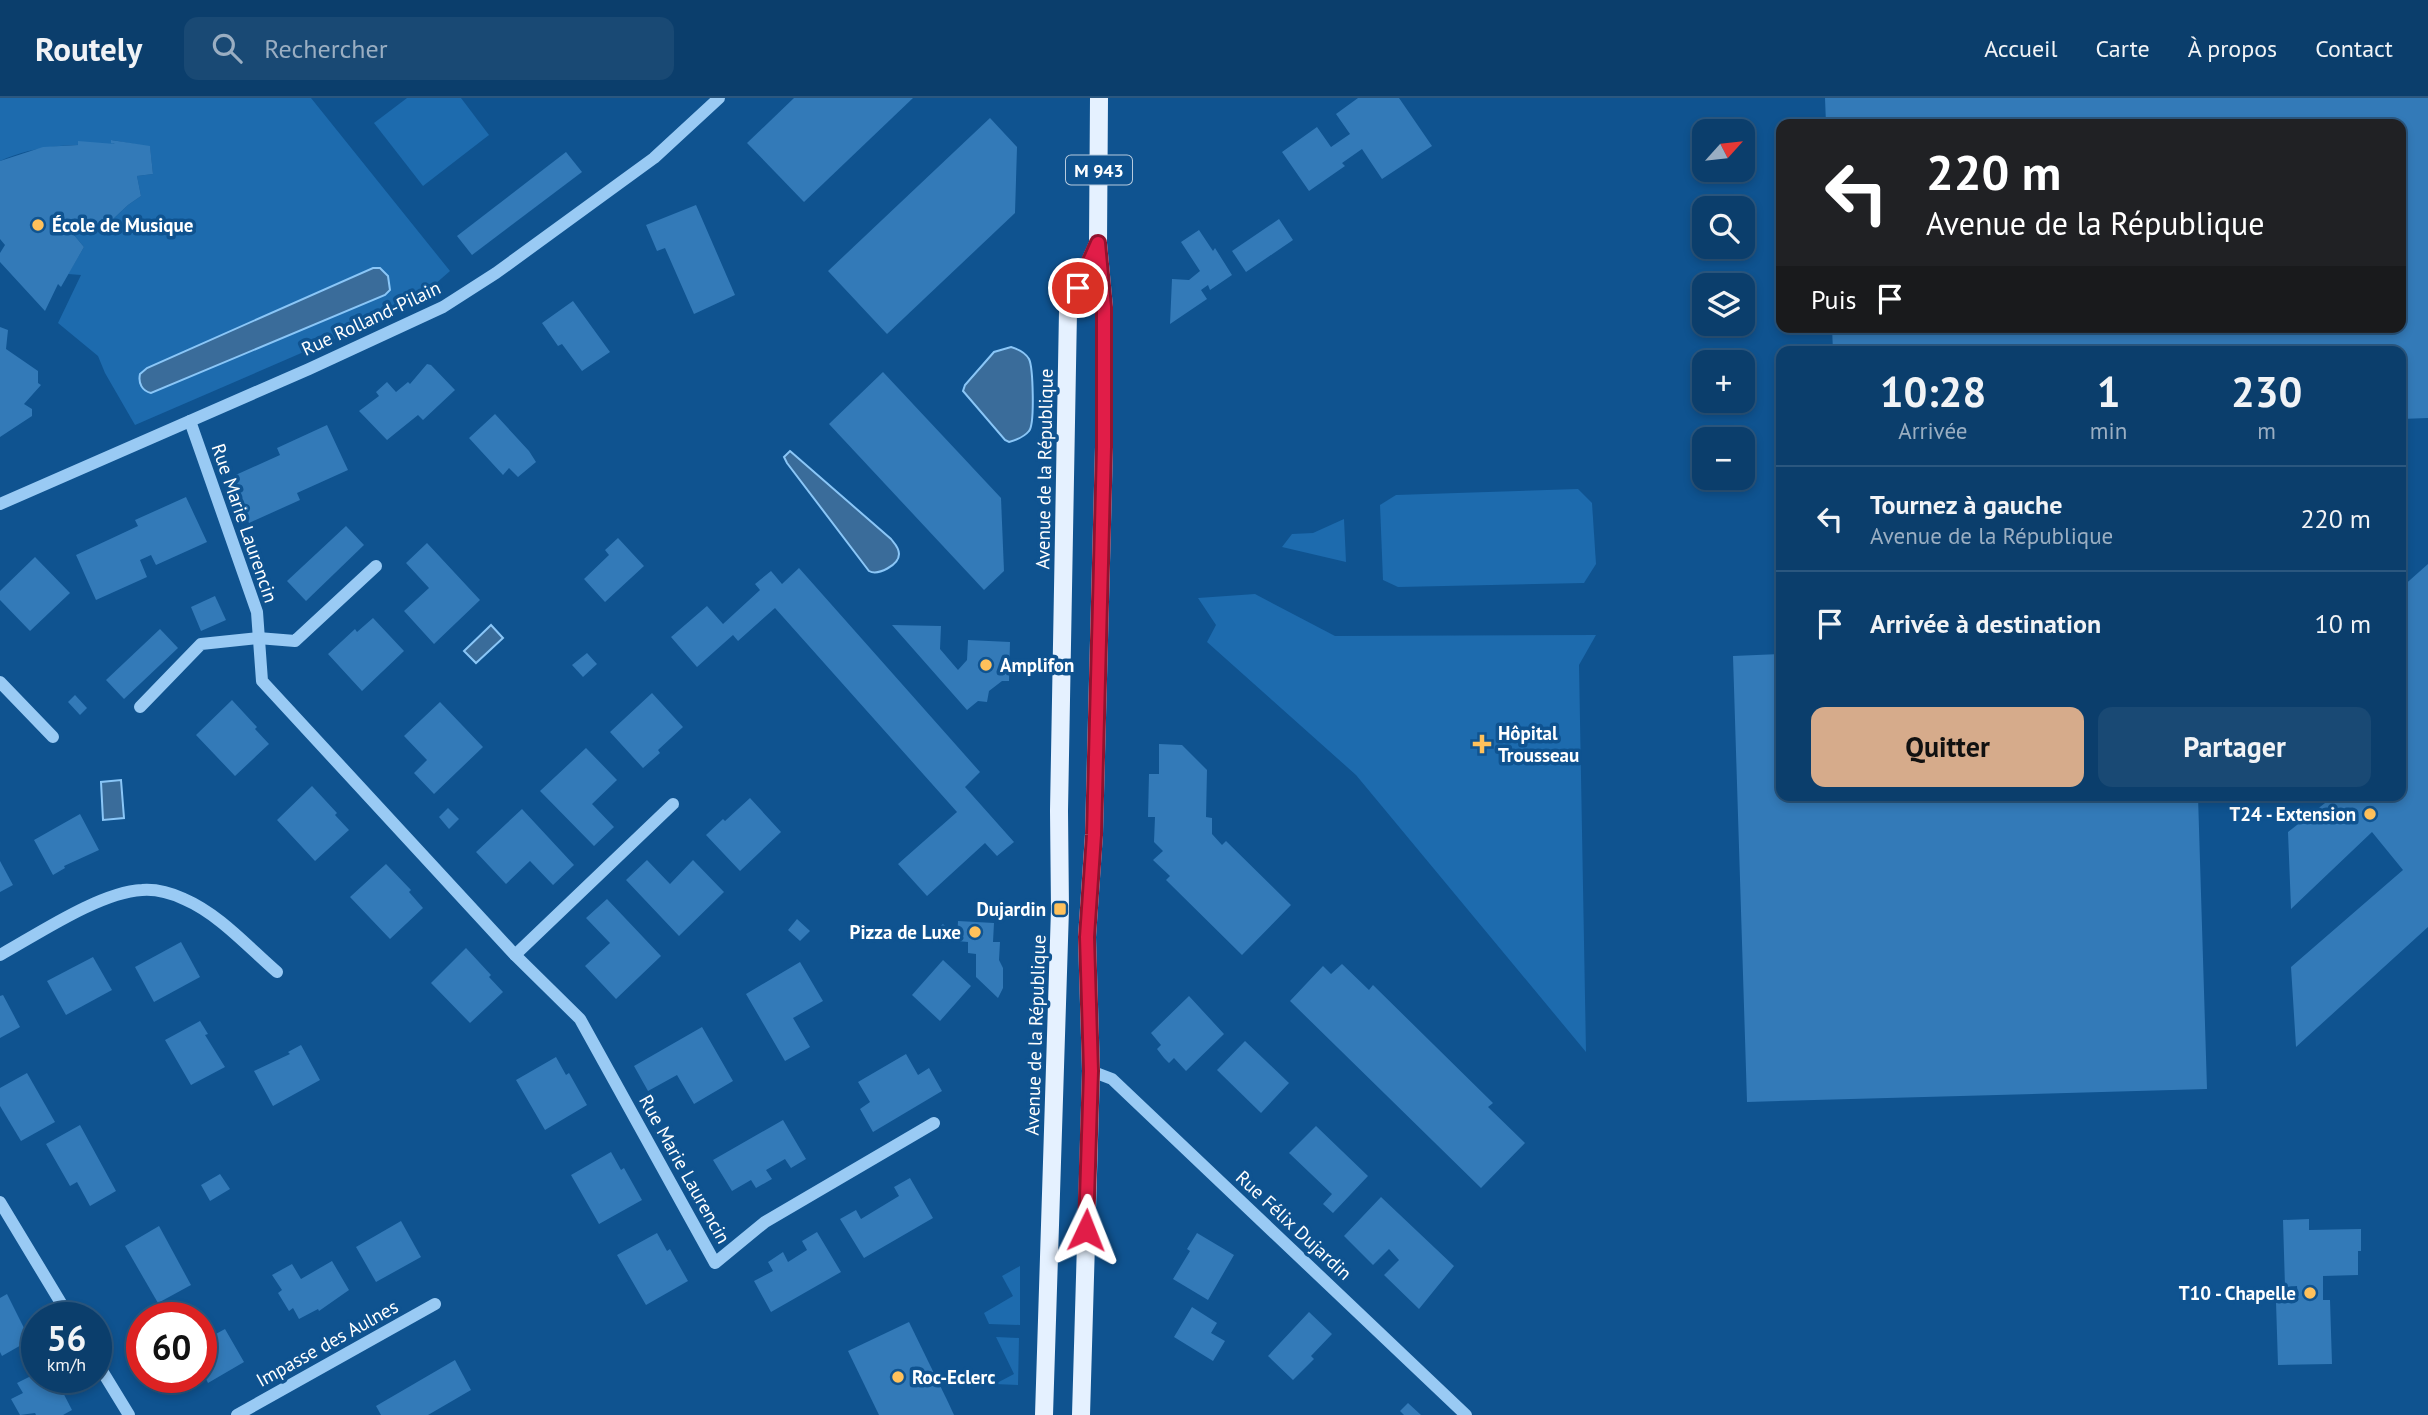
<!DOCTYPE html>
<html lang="fr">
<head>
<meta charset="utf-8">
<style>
  :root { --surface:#0b3e6c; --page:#194974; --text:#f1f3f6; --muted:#9aaec2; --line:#2b577f; --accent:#d6ab8b }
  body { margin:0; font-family:"PT Sans",sans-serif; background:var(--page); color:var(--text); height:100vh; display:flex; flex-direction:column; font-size:26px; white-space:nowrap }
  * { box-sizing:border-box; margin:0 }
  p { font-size:23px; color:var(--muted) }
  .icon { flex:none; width:38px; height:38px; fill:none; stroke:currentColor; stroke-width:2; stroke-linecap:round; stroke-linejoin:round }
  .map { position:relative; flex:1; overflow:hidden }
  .side { position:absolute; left:1776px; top:248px; width:630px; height:455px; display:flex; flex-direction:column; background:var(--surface); border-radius:14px; box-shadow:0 4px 10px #0003,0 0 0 2px var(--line) }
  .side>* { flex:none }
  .hud { position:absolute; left:1776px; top:21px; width:630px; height:214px; border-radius:14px; box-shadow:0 4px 10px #0003,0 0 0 2px var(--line); background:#202124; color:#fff; overflow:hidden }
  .needle { width:46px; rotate:63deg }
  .tools { position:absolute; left:1692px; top:21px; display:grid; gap:14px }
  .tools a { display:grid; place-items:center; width:63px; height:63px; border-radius:14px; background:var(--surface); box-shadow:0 4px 10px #0003,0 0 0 2px var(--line); font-size:35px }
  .speed { position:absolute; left:21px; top:1204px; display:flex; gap:14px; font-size:35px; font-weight:700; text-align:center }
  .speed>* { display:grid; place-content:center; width:91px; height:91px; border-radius:50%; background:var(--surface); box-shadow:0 4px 10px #0003,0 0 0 2px var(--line); line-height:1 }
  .speed small { font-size:18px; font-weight:400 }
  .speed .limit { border:10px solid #d22; background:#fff; color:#111 }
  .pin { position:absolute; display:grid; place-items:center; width:60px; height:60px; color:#fff; margin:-30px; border:4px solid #fff; border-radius:50%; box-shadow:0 2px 7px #0007 }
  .me { position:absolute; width:77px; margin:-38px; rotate:2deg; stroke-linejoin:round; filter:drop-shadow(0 0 5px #0008) }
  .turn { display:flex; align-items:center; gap:24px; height:147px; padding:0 35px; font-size:32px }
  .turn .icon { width:91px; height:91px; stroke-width:2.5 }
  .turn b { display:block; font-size:49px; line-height:60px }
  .then { display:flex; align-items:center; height:66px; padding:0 35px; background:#0003; gap:14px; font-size:26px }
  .eta { display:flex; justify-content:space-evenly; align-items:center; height:119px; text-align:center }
  .eta b { font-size:42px; font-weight:700; line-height:49px }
  .cta { display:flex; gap:14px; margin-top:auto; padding:14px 35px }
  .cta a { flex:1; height:80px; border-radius:14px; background:var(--accent); color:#111; font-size:28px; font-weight:700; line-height:80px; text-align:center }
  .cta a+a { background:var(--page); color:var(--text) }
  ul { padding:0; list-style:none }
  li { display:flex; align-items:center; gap:21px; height:105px; padding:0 35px; border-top:2px solid var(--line) }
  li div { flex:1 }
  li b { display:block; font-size:26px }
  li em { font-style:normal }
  header { display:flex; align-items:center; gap:42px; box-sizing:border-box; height:98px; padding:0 35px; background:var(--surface); border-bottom:2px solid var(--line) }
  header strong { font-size:33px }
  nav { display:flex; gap:38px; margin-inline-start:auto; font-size:24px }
  .search { width:490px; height:63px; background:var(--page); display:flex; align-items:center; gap:18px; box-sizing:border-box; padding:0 24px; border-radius:14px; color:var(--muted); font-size:26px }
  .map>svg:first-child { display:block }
  .green { fill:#1d6bae }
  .water { fill:#3a6c9a; stroke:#8ac6f7; stroke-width:2 }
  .building { fill:#337ab8 }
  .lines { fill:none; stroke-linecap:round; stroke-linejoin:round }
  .minor { stroke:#99caf4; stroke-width:12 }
  .major { stroke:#e5f1ff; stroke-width:18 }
  .route-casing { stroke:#92132f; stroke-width:18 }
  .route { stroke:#e11d48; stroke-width:12 }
  .poi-dot { fill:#ffc15b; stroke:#0f5390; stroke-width:2.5 }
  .labels { text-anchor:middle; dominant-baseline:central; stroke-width:7; stroke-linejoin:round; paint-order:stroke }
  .shield { fill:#0f5390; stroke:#b7cbde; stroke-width:2 }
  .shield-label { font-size:18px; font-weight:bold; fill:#fff }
  .poi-label { font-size:19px; font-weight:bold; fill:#fff; stroke:#0f5390; text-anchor:start }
  .street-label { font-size:19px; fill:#fff; stroke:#0f5390 }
</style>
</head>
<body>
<header>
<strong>Routely</strong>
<div class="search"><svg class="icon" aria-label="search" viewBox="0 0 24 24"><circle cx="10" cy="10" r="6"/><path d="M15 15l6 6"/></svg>Rechercher</div>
<nav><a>Accueil</a><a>Carte</a><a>À propos</a><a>Contact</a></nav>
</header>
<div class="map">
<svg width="2428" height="1317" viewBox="0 0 2428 1317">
  <rect width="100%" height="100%" fill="#0f5390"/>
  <!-- green -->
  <g class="green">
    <path d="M 0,0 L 311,0 L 450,173 L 410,208 L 135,327 L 105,275 L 98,258 L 58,225 L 81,177 L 68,176 L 84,149 L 69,131 L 84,122 L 93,136 L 110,118 L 111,123 L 128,107 L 141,98 L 137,78 L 153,76 L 150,49 L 112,42 L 113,46 C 73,47 37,46 0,63 Z"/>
    <path d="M 407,0 L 461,0 L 489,37 L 423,88 L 374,25 Z"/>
    <path d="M 1578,391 L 1592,405 L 1596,466 L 1584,485 L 1398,489 L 1383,482 L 1380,407 L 1396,397 Z"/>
    <path d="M 1344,421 L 1346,464 L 1282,449 L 1292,436 L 1313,435 Z"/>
    <path d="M 1255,496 L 1335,538 L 1596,537 L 1579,567 L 1586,954 L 1356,677 L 1207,544 L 1216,527 L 1198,500 Z"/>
    <path d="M 1020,1168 L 1020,1227 L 989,1226 L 984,1215 L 1013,1198 L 1002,1178 Z"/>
    <path d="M 996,1239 L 1019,1240 L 1018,1287 L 995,1286 L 1014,1276 Z"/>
  </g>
  <!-- water -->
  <g class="water">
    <path d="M 373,170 L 380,170 L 388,178 L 390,192 L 385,197 L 151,295 C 142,293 138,285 140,276 L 147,270 Z"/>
    <path d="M 1011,249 C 1018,251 1025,254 1029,261 C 1033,269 1035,326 1029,333 C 1025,338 1016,342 1009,344 L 1005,342 L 963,293 L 965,287 L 994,254 Z"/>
    <path d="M 790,353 L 891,441 C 894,445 899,449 899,456 C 899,467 878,478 869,473 L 787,365 L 784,359 Z"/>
    <path d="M 491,527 L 503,540 L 476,565 L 464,553 Z"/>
    <path d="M 121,682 L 124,720 L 103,722 L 101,684 Z"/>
  </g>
  <!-- building -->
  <g class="building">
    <path d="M 794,0 L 913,0 L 804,104 L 747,45 Z"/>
    <path d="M 1358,0 L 1399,0 L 1432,48 L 1382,81 L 1362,51 L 1342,65 L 1345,68 L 1309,93 L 1282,54 L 1317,29 L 1331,49 L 1350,36 L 1336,16 Z"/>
    <path d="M 1825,0 L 2428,0 L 2428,320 L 2401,321 L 2401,254 L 1833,254 L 1832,229 L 2401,229 L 2401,26 L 1826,26 Z"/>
    <path d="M 990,20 L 1017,49 L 1015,115 L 887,236 L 828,173 Z"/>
    <path d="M 111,42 L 150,48 L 153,76 L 137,78 L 141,98 L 128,107 L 111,123 L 109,121 L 110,118 L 93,136 L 84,122 L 69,131 L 84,149 L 61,189 L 58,186 L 45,213 L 0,164 L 0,155 L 5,147 L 0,141 L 0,63 L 43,49 L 78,47 L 78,43 L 115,46 L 111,45 Z"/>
    <path d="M 566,54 L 582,74 L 472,157 L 457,138 Z"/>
    <path d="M 696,107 L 735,197 L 694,216 L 665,150 L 657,153 L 646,127 Z"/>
    <path d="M 1279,121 L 1293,142 L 1246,174 L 1232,153 Z"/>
    <path d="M 1199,132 L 1213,153 L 1215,150 L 1232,177 L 1210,192 L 1208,187 L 1201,192 L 1207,201 L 1170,226 L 1172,181 L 1189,182 L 1200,173 L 1181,144 Z"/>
    <path d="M 573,203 L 610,254 L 582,273 L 562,246 L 558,248 L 542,225 Z"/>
    <path d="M 0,229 L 8,232 L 6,251 L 38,273 L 38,285 L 41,287 L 24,306 L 32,311 L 32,318 L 0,339 Z"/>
    <path d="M 427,266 L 431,267 L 455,292 L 423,322 L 418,317 L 387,342 L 359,313 L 379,298 L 376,294 L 387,284 L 396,294 L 408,284 L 410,286 Z"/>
    <path d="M 883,274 L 1001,400 L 1004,473 L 984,492 L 829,326 Z"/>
    <path d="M 495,316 L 529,353 L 536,364 L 518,379 L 509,370 L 503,377 L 469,340 Z"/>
    <path d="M 327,327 L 348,372 L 297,395 L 300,402 L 249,425 L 229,380 L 280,357 L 277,350 Z"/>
    <path d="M 186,399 L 207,444 L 156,467 L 151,457 L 140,462 L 147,479 L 96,502 L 76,457 L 138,428 L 135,422 Z"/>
    <path d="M 346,428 L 364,447 L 306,503 L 287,483 Z"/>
    <path d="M 618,440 L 644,468 L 605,504 L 584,481 L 609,457 L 605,452 Z"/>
    <path d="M 427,445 L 480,502 L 434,546 L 404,513 L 429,490 L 406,465 Z"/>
    <path d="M 35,459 L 70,495 L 30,533 L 0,502 L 0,493 Z"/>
    <path d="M 2428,466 L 2428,829 L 2296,949 L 2291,869 L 2403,772 L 2372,734 L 2291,811 L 2288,734 L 2334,698 L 2401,698 L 2401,490 Z"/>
    <path d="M 799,470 L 980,674 L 965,689 L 1014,744 L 997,758 L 985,745 L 927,798 L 898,766 L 957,714 L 775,510 L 738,543 L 733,537 L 697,569 L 671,539 L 707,508 L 723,526 L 760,492 L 755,486 L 771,473 L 782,486 Z"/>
    <path d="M 215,498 L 226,522 L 201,533 L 191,509 Z"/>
    <path d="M 373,520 L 404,553 L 362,593 L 328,556 L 355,531 L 357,534 Z"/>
    <path d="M 892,527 L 941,528 L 940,551 L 958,572 L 967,562 L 968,542 L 1010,544 L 1009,583 L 1002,583 L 989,593 L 987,604 L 978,603 L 967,612 Z"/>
    <path d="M 160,531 L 178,550 L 124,601 L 106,582 Z"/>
    <path d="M 587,555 L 597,566 L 583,579 L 572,567 Z"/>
    <path d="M 1782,556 L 1782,698 L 2198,698 L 2207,991 L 1747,1004 L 1733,558 Z"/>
    <path d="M 652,595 L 683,629 L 658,652 L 660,655 L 643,670 L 610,634 Z"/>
    <path d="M 75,597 L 87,610 L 80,617 L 68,604 Z"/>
    <path d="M 232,602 L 257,629 L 255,631 L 269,646 L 235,678 L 196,637 Z"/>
    <path d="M 440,604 L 483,649 L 434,696 L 414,675 L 427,662 L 404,638 Z"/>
    <path d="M 1159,646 L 1182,647 L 1207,672 L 1206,719 L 1212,720 L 1212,736 L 1222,747 L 1226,743 L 1291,807 L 1242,857 L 1166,782 L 1170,778 L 1153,762 L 1163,753 L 1154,744 L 1155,719 L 1148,719 L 1149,676 L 1159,676 Z"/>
    <path d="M 586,650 L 617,682 L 592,706 L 614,729 L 594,748 L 540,693 Z"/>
    <path d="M 312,688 L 337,715 L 335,717 L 349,732 L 315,763 L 277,722 Z"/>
    <path d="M 750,700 L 781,734 L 740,773 L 706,737 L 723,721 L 725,723 Z"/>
    <path d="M 448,710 L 459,721 L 449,731 L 439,719 Z"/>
    <path d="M 522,711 L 574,767 L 553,787 L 530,763 L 506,786 L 476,754 Z"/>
    <path d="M 80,716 L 99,752 L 64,768 L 65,770 L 53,777 L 34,742 Z"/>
    <path d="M 647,762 L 670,786 L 693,762 L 724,794 L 679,838 L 626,782 Z"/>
    <path d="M 0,763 L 13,787 L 0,794 Z"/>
    <path d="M 386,766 L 411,792 L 409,794 L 423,810 L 390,841 L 350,799 Z"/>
    <path d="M 607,801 L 661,858 L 616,901 L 585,868 L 610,845 L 586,820 Z"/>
    <path d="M 797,821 L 810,833 L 800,843 L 788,832 Z"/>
    <path d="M 958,823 L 994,825 L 993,844 L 1000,844 L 999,862 L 1003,870 L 1003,890 L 998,900 L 976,879 L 976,856 L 968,855 L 968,844 L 957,843 Z"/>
    <path d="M 943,826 L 951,834 L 942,842 L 933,834 Z"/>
    <path d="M 181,844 L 200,879 L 154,904 L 135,869 Z"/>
    <path d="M 466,850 L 491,877 L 489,879 L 503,894 L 470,925 L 431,885 Z"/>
    <path d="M 93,859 L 112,892 L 66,917 L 47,883 Z"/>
    <path d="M 943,862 L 971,888 L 940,923 L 912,897 Z"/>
    <path d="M 800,864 L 823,903 L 793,920 L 810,949 L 785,963 L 746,896 Z"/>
    <path d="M 1342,866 L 1369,892 L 1373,887 L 1493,1005 L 1488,1009 L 1525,1045 L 1481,1090 L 1290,903 L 1323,868 L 1331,876 Z"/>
    <path d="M 3,897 L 20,929 L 0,940 L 0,898 Z"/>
    <path d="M 1189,898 L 1224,936 L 1186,973 L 1174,960 L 1169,965 L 1164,960 L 1157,951 L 1161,947 L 1151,935 Z"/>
    <path d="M 200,923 L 208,936 L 205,937 L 225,969 L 191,987 L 165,942 Z"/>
    <path d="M 702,929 L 733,983 L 694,1006 L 677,977 L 648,993 L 634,968 Z"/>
    <path d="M 1245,943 L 1289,985 L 1261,1015 L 1217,972 Z"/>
    <path d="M 301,947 L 320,982 L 273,1008 L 254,973 L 290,956 L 288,954 Z"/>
    <path d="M 906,956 L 918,977 L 929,970 L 942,993 L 873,1034 L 860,1011 L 870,1004 L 858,984 Z"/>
    <path d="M 556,959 L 566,977 L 569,975 L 587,1007 L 545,1032 L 516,982 Z"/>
    <path d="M 27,975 L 55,1024 L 21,1043 L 0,1008 L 0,990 Z"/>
    <path d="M 783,1022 L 806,1061 L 791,1070 L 785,1061 L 766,1072 L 772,1081 L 756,1090 L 751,1082 L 732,1093 L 713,1062 Z"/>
    <path d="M 80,1027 L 116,1093 L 90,1108 L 77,1084 L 70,1088 L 46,1046 Z"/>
    <path d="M 1316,1028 L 1368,1078 L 1333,1115 L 1323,1106 L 1332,1096 L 1289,1055 Z"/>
    <path d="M 611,1054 L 621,1072 L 624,1070 L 642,1102 L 599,1126 L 571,1077 Z"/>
    <path d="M 220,1076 L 230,1091 L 210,1103 L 201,1087 Z"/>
    <path d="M 910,1080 L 933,1120 L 864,1160 L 840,1121 L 856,1112 L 861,1121 L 899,1098 L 894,1089 Z"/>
    <path d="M 1381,1099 L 1454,1168 L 1419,1211 L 1384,1177 L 1399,1162 L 1389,1151 L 1373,1167 L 1344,1138 Z"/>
    <path d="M 2309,1121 L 2309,1132 L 2361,1131 L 2361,1153 L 2358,1153 L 2358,1177 L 2323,1178 L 2323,1202 L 2330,1202 L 2332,1266 L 2278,1267 L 2276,1204 L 2298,1203 L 2297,1188 L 2285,1189 L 2283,1122 Z"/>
    <path d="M 401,1123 L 421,1159 L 376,1184 L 356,1149 Z"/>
    <path d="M 159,1128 L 191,1187 L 158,1205 L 125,1148 Z"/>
    <path d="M 817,1134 L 841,1174 L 771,1214 L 754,1183 L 773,1173 L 768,1164 L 783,1154 L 788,1164 L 807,1152 L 802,1143 Z"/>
    <path d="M 657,1135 L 667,1153 L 670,1151 L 688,1183 L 646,1207 L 617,1157 Z"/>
    <path d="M 1197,1135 L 1234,1157 L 1208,1202 L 1173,1181 L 1190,1153 L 1187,1151 Z"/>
    <path d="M 332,1163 L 349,1192 L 319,1213 L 318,1211 L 299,1221 L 293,1210 L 289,1213 L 278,1195 L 282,1192 L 272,1177 L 292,1166 L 301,1181 Z"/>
    <path d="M 7,1196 L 30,1242 L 2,1258 L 0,1254 L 0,1200 Z"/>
    <path d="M 1192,1209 L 1217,1225 L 1211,1235 L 1225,1243 L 1213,1263 L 1174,1239 Z"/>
    <path d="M 1309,1214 L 1332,1236 L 1311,1258 L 1314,1261 L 1293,1282 L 1268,1258 Z"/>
    <path d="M 909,1224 L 948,1304 L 954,1317 L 879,1317 L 848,1253 Z"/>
    <path d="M 225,1231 L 244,1264 L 208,1285 L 206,1281 L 187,1292 L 180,1279 L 201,1279 L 201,1244 Z"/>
    <path d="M 455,1262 L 471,1292 L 428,1317 L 381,1317 L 376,1308 Z"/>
    <path d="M 37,1275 L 37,1279 L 55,1279 L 72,1312 L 63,1317 L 36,1317 L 35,1315 L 20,1317 L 11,1301 L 23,1295 L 17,1285 Z"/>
    <path d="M 1408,1305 L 1421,1317 L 1404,1317 L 1400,1313 Z"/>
  </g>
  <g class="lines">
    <!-- minor -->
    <g class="minor">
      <path d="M 190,323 L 257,514 L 262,583 L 515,857 L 580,921 L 715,1165 L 765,1124 L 934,1025"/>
      <path d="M 0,406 L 309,271 L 443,209 L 496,175 L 654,60 L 719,0"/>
      <path d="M 0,584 L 53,639"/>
      <path d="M 140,609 L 201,546 L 258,540 L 295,543 L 376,468"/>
      <path d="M 0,857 C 38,836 100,794 142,792 C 155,791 171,795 184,801 C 219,816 248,849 277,874"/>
      <path d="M 515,857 L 673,706"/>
      <path d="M 1091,973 L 1112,981 L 1466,1317"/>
      <path d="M 0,1104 L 70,1220"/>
      <path d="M 96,1263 L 129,1317"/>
      <path d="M 237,1317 L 435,1206"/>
    </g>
    <!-- major -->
    <g class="major">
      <path d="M 1044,1317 L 1060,811 L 1059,713 L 1068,213 L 1097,148"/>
      <path d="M 1081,1317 L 1091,973 L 1087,839 L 1094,736 L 1104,349 L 1104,209 L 1098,145 L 1099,0"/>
    </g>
  </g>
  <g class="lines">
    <defs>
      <path id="route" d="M 1078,190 L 1098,145 L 1104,209 L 1104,349 L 1094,737 L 1087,839 L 1091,973 L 1086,1132"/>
    </defs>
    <!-- route casing -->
    <use href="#route" class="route-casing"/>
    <!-- route -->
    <use href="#route" class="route"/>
  </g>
  <!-- markers -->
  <g class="poi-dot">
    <circle cx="38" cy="127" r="7"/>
    <circle cx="986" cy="567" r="7"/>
    <path d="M1478.5 635.5h7v7h7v7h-7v7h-7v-7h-7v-7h7z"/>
    <circle cx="2370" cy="716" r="7"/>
    <rect x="1053" y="804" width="14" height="14" rx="3.5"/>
    <circle cx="975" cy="834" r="7"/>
    <circle cx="2310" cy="1195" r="7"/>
    <circle cx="898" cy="1279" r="7"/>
  </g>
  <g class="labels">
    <!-- shield labels -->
    <rect class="shield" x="1066" y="57.5" width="66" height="29" rx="5"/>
    <g class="shield-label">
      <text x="1099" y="72">M 943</text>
    </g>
    <!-- poi labels -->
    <g class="poi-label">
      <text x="52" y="127">École de Musique</text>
      <text x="1000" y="567">Amplifon</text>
      <text x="1498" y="635">Hôpital<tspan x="1498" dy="22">Trousseau</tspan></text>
      <text x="2356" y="716" text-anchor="end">T24 - Extension</text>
      <text x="1046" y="811" text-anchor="end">Dujardin</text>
      <text x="961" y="834" text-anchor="end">Pizza de Luxe</text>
      <text x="2296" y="1195" text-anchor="end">T10 - Chapelle</text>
      <text x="912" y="1279">Roc-Eclerc</text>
    </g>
    <!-- street labels -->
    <g class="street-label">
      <text transform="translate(371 220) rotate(-25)">Rue Rolland-Pilain</text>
      <text transform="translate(1044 371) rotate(-89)">Avenue de la République</text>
      <text transform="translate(245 425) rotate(71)">Rue Marie Laurencin</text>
      <text transform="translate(1035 937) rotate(-88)">Avenue de la République</text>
      <text transform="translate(685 1071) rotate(61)">Rue Marie Laurencin</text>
      <text transform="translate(1294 1127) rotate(43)">Rue Félix Dujardin</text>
      <text transform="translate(327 1245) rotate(-29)">Impasse des Aulnes</text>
    </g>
  </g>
</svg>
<div class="tools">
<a><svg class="needle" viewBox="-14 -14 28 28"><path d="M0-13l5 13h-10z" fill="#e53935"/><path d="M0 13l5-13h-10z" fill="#9aaec2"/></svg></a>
<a><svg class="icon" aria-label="search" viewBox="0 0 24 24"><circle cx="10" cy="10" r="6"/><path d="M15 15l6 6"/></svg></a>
<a><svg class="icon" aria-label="layers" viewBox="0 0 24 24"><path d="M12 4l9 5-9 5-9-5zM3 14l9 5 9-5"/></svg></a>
<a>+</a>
<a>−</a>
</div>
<div class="speed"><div>56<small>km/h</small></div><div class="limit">60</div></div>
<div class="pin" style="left:1078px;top:190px;background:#d93025"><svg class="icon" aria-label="arrive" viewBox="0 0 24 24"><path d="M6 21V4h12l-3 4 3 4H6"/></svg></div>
<svg class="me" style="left:1086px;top:1132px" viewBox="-20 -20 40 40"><path d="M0-17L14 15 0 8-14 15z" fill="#e11d48" stroke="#fff" stroke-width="4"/></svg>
<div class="hud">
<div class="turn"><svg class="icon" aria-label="left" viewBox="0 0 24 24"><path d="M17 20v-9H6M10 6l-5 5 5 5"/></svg><div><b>220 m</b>Avenue de la République</div></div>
<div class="then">Puis<svg class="icon" aria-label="arrive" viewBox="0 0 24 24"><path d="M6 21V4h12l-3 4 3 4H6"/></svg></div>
</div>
<section class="side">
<div class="eta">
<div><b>10:28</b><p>Arrivée</p></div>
<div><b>1</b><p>min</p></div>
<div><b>230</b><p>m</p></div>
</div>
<ul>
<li><svg class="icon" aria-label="left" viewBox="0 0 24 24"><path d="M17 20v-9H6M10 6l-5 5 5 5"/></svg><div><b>Tournez à gauche</b><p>Avenue de la République</p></div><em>220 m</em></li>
<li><svg class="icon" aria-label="arrive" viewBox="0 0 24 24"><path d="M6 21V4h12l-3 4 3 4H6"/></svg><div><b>Arrivée à destination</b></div><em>10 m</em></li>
</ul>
<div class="cta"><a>Quitter</a><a>Partager</a></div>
</section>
</div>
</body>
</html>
